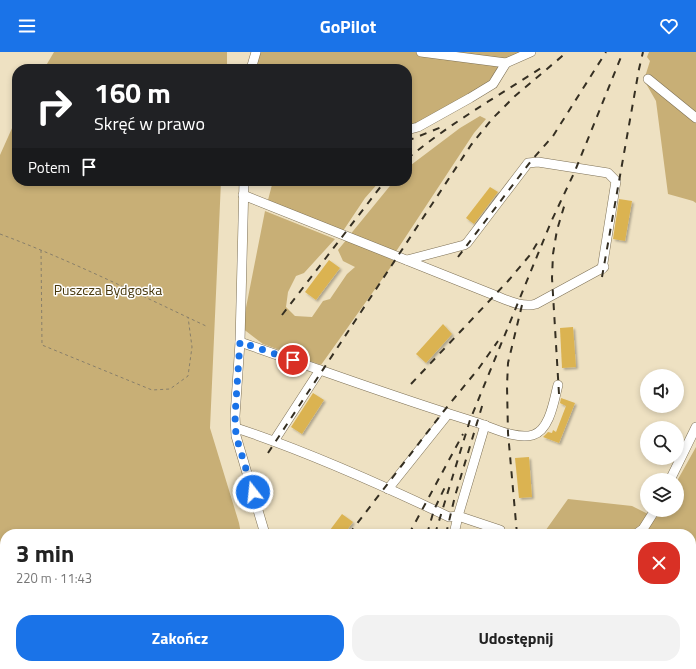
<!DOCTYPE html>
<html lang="pl">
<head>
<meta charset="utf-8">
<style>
  :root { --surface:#fff; --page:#f2f2f2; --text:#222; --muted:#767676; --accent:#1a73e8 }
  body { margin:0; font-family:"Titillium Web",sans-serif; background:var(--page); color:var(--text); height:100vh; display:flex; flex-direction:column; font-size:15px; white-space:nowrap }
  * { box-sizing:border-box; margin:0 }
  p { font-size:13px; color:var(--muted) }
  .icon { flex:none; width:22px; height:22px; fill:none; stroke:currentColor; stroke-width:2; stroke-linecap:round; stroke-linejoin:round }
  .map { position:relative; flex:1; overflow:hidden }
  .sheet { position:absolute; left:0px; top:477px; width:696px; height:140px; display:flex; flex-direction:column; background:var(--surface); border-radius:16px 16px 0 0; box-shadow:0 2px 6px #0003 }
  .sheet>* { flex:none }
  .top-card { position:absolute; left:12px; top:12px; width:400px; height:122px; border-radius:16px; box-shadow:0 2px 6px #0003; background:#202124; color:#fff; overflow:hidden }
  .buttons { position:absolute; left:640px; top:317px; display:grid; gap:8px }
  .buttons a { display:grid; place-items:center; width:44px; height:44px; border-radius:50%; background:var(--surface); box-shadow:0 2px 6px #0003; font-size:20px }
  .pin { position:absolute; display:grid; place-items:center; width:34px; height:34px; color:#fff; margin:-17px; border:2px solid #fff; border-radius:50%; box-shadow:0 1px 4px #0007 }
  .me { position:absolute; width:44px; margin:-22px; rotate:344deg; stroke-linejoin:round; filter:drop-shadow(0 0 3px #0008) }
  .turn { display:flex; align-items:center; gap:14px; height:84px; padding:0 16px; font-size:18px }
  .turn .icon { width:52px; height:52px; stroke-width:2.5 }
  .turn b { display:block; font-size:28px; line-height:34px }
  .then { display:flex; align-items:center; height:38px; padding:0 16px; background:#0003; gap:8px; font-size:15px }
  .round { display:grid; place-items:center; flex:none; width:42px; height:42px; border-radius:16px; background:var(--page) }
  .head { display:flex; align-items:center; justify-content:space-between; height:68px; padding:0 16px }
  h1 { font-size:24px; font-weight:700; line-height:30px }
  .action { display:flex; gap:8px; margin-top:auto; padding:8px 16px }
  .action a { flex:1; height:46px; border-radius:16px; background:var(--accent); color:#fff; font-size:16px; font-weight:700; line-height:46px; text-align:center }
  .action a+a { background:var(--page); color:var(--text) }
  header { display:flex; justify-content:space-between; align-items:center; height:52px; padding:0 16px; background:var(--accent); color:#fff; font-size:18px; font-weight:700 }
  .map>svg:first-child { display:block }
  .green { fill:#c8af76 }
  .building { fill:#dbb351; filter:url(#shadow) }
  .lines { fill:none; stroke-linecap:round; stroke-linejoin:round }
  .minor-casing { stroke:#7d7055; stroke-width:10 }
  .path { stroke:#887f6a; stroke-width:1; stroke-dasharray:3 3; stroke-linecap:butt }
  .minor { stroke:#fff; stroke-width:9 }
  .rail { stroke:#352f22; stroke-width:2; stroke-dasharray:7 7; stroke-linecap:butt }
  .route { stroke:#1a73e8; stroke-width:7; stroke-dasharray:0 12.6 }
  .labels { text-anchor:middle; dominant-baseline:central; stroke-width:3; stroke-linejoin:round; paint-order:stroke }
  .park-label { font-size:14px; fill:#47370c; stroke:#fff }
</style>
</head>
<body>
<header><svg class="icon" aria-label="menu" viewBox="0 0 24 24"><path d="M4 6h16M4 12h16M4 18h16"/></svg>GoPilot<svg class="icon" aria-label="heart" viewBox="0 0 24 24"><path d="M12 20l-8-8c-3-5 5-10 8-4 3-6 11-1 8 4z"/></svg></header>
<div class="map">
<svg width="696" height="617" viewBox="0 0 696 617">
  <defs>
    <filter id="shadow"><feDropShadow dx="2" dy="2" stdDeviation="1" flood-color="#0004"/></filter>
  </defs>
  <rect width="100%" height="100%" fill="#eee1c2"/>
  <!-- green -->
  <g class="green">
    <path d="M 54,0 L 227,0 L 227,17 L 44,17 Z"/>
    <path d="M 260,0 L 522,0 L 501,14 L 483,36 L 416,72 L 407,74 L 407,17 L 255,17 Z"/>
    <path d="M 649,0 L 696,0 L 696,151 L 693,149 L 668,142 L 656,49 L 644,28 L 650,9 L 647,5 Z"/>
    <path d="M 480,64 L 486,67 L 474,81 L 395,201 L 349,184 L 394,129 L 407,129 L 407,116 L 460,76 Z"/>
    <path d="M 17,65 L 17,129 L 221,129 L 210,376 L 239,471 L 241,482 L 5,482 L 5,612 L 256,612 L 256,617 L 0,617 L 0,103 Z"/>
    <path d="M 273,129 L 380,129 L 365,146 L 343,179 L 268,148 Z"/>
    <path d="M 265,159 L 335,187 L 304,221 L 296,224 L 288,240 L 286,255 L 295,264 L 312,265 L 323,249 L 330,247 L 347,222 L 355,215 L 343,209 L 338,198 L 347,187 L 395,209 L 321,313 L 263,292 L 242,276 Z"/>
    <path d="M 696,395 L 696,617 L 527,617 L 525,614 L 522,612 L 691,612 L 691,482 L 543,482 L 568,447 L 632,454 L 656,466 L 660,458 L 677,458 L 677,429 Z"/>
  </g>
  <!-- building -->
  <g class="building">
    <path d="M 490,135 L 498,140 L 474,172 L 466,166 Z"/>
    <path d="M 619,147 L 632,149 L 625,189 L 613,187 Z"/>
    <path d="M 329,208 L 340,216 L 316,248 L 305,240 Z"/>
    <path d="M 443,272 L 452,282 L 426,311 L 416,302 Z"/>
    <path d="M 573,275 L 576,315 L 562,316 L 560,276 Z"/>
    <path d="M 313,341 L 324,348 L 302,382 L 291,375 Z"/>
    <path d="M 561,346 L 575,351 L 559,391 L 543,385 L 548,380 L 552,381 L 553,378 L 556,380 L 566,354 L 560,351 Z"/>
    <path d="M 529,405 L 532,445 L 519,446 L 515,406 Z"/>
    <path d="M 342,462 L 353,470 L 344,482 L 327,482 Z"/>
    <path d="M 340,612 L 353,612 L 351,617 L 338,617 Z"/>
  </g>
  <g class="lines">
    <defs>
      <g id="minor">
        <path d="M 421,0 L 506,11 L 531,0"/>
        <path d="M 251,17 L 256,0"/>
        <path d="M 648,27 L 696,66"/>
        <path d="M 407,78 L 418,75 L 470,46 L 493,32 L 506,11"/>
        <path d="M 244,129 L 240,290 L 235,364 L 236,384 L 265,482"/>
        <path d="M 243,143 L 494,243 C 507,248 522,256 536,252 L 604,215"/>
        <path d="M 407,208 L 464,193 L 467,191 L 528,111 L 538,110 L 608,121 L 616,129 L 602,217"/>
        <path d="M 240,290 C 318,317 396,346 475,370 C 492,375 515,388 533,383 C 550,378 554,348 558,333"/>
        <path d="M 236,376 C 309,400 380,432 449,465 L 458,464 L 500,478 L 499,482"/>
        <path d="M 274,389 L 320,318"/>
        <path d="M 670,428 L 696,375"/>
        <path d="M 388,437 L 448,362"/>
        <path d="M 454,482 L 458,464 L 485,373"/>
        <path d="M 636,482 L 643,477 L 655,458"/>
        <path d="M 691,566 L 696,568"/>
        <path d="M 278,612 L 279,617"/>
        <path d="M 470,612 L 472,617"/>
        <path d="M 357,617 L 359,612"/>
      </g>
    </defs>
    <!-- minor casing -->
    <use href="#minor" class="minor-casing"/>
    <!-- path -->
    <g class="path">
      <path d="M 0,182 C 70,208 138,242 206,274"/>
      <path d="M 41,198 L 42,293 L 152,338 L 170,337 L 188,324 L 192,295 L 188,265"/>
      <path d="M 241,612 L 242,617"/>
    </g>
    <!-- minor -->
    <use href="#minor" class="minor"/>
    <!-- rail -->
    <g class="rail">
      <path d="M 407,89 L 444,74"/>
      <path d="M 407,107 C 449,72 498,44 544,14"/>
      <path d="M 458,205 L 531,109 L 553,84 L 606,0"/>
      <path d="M 602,225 L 639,17 L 643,0"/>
      <path d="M 282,263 L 385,129"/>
      <path d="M 411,332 L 508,229 L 530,203 L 539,188"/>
      <path d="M 559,342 L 552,226 L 553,202 L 557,178 L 566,148"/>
      <path d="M 268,401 L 471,93 L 492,67 L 515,44 L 567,0"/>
      <path d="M 349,482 L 443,360 L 479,316 L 498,289"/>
      <path d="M 409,482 L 463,382"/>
      <path d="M 427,482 L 434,458 L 445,435"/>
      <path d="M 435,482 L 470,368 L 551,170 L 575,119 L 623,0"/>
      <path d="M 446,482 L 455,444 L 483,351"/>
      <path d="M 517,482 L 508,381 L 507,334 L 508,311 L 522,253"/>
      <path d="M 425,612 L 425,617"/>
      <path d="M 464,612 L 466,617"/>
      <path d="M 357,617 L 359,612"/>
    </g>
  </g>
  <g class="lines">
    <!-- route -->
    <path class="route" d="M 253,440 L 236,384 L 235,364 L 240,290 L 293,308"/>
  </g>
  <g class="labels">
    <!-- park labels -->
    <g class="park-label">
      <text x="108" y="237">Puszcza Bydgoska</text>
    </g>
  </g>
</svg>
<div class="buttons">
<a><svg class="icon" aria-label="sound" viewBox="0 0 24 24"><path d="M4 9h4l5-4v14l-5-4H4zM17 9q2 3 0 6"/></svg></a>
<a><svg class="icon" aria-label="search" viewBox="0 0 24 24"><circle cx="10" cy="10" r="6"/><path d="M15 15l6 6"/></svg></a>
<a><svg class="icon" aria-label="layers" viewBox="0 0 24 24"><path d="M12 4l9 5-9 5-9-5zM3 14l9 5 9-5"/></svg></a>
</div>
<div class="pin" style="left:293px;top:308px;background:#d93025"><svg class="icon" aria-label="arrive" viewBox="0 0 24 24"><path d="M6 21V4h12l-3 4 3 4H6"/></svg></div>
<svg class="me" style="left:253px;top:440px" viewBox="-20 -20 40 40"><circle r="17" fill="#1a73e8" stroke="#fff" stroke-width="3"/><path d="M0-11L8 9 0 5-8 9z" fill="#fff"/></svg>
<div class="top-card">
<div class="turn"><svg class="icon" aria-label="right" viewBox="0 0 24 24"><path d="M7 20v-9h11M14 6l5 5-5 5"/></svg><div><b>160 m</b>Skręć w prawo</div></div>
<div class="then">Potem<svg class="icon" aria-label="arrive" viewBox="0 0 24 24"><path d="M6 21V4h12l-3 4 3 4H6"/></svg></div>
</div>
<section class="sheet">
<div class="head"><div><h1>3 min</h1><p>220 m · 11:43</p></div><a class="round" style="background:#d93025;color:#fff"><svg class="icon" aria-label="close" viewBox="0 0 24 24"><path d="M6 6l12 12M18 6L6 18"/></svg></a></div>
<div class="action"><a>Zakończ</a><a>Udostępnij</a></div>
</section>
</div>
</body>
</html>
